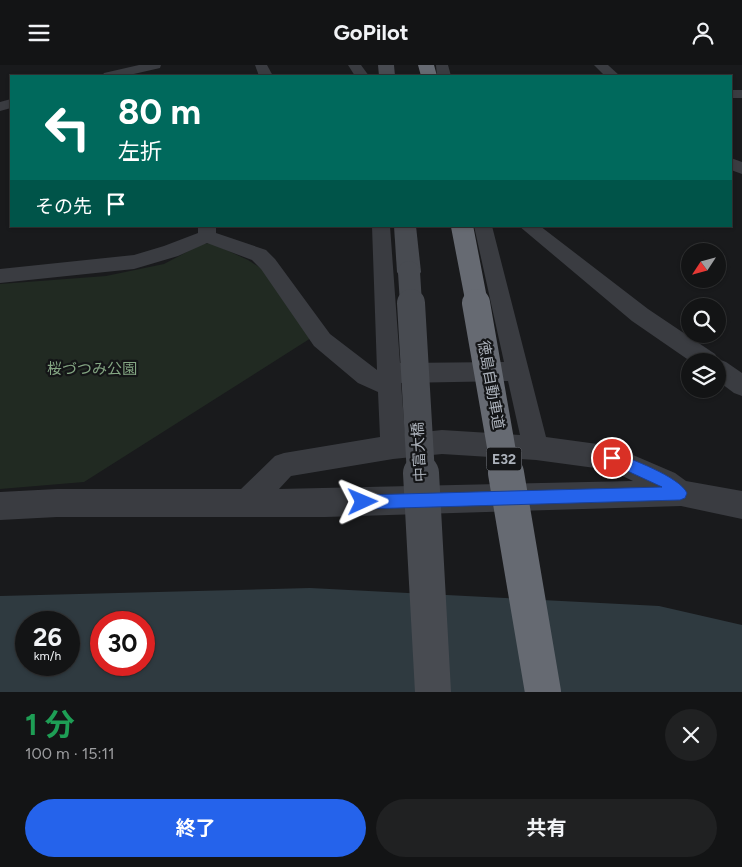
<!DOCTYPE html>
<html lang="ja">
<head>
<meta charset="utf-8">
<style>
  :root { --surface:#131415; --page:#202122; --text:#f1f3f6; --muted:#9d9ea0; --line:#323334; --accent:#2563eb }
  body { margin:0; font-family:Figtree,"Noto Sans JP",sans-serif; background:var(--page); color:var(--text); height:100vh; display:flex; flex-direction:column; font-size:19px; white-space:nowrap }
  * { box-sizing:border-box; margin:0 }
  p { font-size:16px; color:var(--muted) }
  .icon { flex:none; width:28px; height:28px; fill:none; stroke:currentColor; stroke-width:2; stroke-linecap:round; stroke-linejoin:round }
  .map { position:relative; height:627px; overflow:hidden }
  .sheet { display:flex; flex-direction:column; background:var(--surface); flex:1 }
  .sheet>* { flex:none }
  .banner { position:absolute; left:10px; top:10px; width:722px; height:152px; border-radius:0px; box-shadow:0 1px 4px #0004,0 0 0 1px var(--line); background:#00695c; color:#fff; overflow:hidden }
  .needle { width:32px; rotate:234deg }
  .controls { position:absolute; left:681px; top:178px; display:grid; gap:10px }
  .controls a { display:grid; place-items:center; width:45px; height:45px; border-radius:50%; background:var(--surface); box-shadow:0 1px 4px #0004,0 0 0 1px var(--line); font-size:25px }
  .speed { position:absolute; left:15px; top:546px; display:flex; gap:10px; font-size:25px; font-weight:700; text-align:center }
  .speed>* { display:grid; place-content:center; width:65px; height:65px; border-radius:50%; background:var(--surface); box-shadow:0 1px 4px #0004,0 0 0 1px var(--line); line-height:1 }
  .speed small { font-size:12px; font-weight:400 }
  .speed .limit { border:8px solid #d22; background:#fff; color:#111 }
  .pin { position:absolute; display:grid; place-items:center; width:42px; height:42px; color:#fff; margin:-21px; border:2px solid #fff; border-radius:50%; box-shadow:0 1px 5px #0007 }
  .me { position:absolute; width:55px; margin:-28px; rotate:89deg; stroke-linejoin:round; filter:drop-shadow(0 0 4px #0008) }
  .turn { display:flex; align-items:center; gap:18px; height:105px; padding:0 25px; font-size:22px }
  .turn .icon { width:65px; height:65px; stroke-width:2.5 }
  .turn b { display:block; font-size:35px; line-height:42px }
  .then { display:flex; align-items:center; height:48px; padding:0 25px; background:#0003; gap:10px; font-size:19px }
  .round { display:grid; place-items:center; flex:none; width:52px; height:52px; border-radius:26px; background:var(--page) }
  .head { display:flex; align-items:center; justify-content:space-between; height:85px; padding:0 25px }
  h1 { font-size:30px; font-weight:700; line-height:38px; color:#1e9e55 }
  .primary-button { display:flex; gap:10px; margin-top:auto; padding:10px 25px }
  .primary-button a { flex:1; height:58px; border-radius:30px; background:var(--accent); color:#fff; font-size:20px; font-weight:700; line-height:58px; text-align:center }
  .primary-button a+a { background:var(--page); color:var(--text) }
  header { display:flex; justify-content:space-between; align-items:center; height:65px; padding:0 25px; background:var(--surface); font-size:22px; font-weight:700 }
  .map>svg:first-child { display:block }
  .green { fill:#212a22 }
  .water { fill:#2f3a40; fill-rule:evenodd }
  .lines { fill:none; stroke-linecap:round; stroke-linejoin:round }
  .street { fill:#3a3c41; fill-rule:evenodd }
  .secondary { fill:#484b51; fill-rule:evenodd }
  .highway { fill:#666a72; fill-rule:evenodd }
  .secondary-bridge-far2 { stroke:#484b51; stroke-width:22 }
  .secondary-bridge-far1 { stroke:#484b51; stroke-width:28 }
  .secondary-bridge { stroke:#484b51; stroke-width:36 }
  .highway-bridge-far2 { stroke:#666a72; stroke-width:22 }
  .highway-bridge-far1 { stroke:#666a72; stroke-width:28 }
  .highway-bridge { stroke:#666a72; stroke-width:36 }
  .route { fill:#2563eb; stroke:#184099 }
  .labels { text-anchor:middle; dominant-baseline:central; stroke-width:4.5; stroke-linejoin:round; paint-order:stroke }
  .shield { fill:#141517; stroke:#7e838a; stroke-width:1 }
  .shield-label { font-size:14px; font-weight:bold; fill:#acb2bb }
  .park-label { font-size:15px; fill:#84a683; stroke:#141517 }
  .street-label { font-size:15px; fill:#acb2bb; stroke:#141517 }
</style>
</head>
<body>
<header><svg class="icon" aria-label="menu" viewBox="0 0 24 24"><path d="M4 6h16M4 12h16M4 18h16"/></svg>GoPilot<svg class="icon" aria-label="person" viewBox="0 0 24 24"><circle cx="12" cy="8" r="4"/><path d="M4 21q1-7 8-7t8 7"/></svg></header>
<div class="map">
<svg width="742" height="627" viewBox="0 0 742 627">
  <rect width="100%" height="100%" fill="#191a1c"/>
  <!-- green -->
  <path class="green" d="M 211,178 L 248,195 L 262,204 L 311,273 L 84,417 L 0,424 L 0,219 L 106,211 L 164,199 L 202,179 Z"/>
  <!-- water -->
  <path class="water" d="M 310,523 L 659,541 L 742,560 L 742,627 L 0,627 L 0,531 ZM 26,558 L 69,558 L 69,600 L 26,600 ZM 101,558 L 144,558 L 144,600 L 101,600 Z"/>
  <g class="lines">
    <!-- street -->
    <g class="street">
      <path d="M 139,0 L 161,0 L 160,3 L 125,11 L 102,11 L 104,8 Z"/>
      <path d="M 255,0 L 267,0 L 273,11 L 259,11 Z"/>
      <path d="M 348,0 L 361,0 L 369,11 L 355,11 Z"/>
      <path d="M 436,0 L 448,0 L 451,11 L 437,11 Z"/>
      <path d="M 594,0 L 608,0 L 620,11 L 605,11 Z"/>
      <rect x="731" y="25" width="11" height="8"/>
      <path d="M 11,34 L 11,43 L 0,46 L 0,37 Z"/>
      <path d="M 731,93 L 742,97 L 742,109 L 731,105 Z"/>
      <path d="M 198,161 L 216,161 L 216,168 L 266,185 L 275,194 L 330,269 L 377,305 L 372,161 L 390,161 L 400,298 L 504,297 L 474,161 L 492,161 L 546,372 L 612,381 L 675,408 L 686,416 L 742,426 L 742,454 L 681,441 L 325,452 L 57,452 L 0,455 L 0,427 L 57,424 L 241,424 L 275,391 L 284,388 L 380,372 L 378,327 L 358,318 L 314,281 L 261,204 L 252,195 L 207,178 L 178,191 L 134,204 L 0,218 L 0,204 L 134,190 L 164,181 L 198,168 ZM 508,316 L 520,370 L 442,365 L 405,369 L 401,318 ZM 442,389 L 536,395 L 610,405 L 633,416 L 279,424 L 291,411 L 393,394 Z"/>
      <path d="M 519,161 L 540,161 L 648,244 L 715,289 L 718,294 L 726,297 L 742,308 L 742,331 L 734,328 L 718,316 L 718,296 L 690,296 L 632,256 Z"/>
    </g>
    <!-- secondary -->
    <g class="secondary">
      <path d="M 378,0 L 394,0 L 395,11 L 379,11 Z"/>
      <path d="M 394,161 L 416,161 L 421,207 L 417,213 L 409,215 L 401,213 L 397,207 Z"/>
    </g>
    <!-- highway -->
    <path class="highway" d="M 418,0 L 434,0 L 437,11 L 421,11 Z"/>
    <!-- secondary-bridge-far2 -->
    <path class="secondary-bridge-far2" d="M 409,207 L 411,239"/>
    <!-- secondary-bridge-far1 -->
    <path class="secondary-bridge-far1" d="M 411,238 L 421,410"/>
    <!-- secondary-bridge -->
    <path class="secondary-bridge" d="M 421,408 L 433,627"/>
    <!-- highway-bridge-far2 -->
    <path class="highway-bridge-far2" d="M 462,161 L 477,239"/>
    <!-- highway-bridge-far1 -->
    <path class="highway-bridge-far1" d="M 476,238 L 506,410"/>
    <!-- highway-bridge -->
    <path class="highway-bridge" d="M 506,408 L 543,627"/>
  </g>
  <!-- route -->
  <path class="route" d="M 612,387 C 629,393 680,412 687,428 L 685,433 L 680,435 L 363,444 L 359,442 L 357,437 L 359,432 L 363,430 L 662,422 L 608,397 L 606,393 L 608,388 Z"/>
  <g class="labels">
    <!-- shield labels -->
    <rect class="shield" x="486.5" y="382.5" width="35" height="23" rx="4"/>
    <g class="shield-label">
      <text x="504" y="394">E32</text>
    </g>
    <!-- park labels -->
    <g class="park-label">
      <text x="92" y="304">桜づつみ公園</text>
    </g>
    <!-- street labels -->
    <g class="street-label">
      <text transform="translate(491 320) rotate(80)">徳島自動車道</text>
      <text transform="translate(419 387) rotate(-93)">中富大橋</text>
    </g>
  </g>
</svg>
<div class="controls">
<a><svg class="needle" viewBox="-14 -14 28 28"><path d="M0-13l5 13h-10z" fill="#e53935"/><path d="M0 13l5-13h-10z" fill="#9d9ea0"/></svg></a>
<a><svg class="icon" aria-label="search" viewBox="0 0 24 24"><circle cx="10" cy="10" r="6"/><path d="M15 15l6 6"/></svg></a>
<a><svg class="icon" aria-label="layers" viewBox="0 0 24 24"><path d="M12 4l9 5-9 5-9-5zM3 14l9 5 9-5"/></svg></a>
</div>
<div class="speed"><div>26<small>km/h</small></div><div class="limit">30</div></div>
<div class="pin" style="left:612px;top:393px;background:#d93025"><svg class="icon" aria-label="arrive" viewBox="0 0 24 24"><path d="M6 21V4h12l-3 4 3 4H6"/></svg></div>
<svg class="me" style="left:363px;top:437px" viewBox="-20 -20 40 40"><path d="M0-17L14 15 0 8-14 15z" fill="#2563eb" stroke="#fff" stroke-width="4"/></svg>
<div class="banner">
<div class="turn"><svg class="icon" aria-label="left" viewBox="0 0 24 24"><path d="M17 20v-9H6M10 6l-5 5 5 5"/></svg><div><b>80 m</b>左折</div></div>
<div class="then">その先<svg class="icon" aria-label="arrive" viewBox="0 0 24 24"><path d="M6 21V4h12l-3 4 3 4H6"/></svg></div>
</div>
</div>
<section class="sheet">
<div class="head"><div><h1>1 分</h1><p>100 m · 15:11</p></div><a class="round"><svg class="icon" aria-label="close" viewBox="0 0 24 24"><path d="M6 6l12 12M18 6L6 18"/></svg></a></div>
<div class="primary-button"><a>終了</a><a>共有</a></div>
</section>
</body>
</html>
